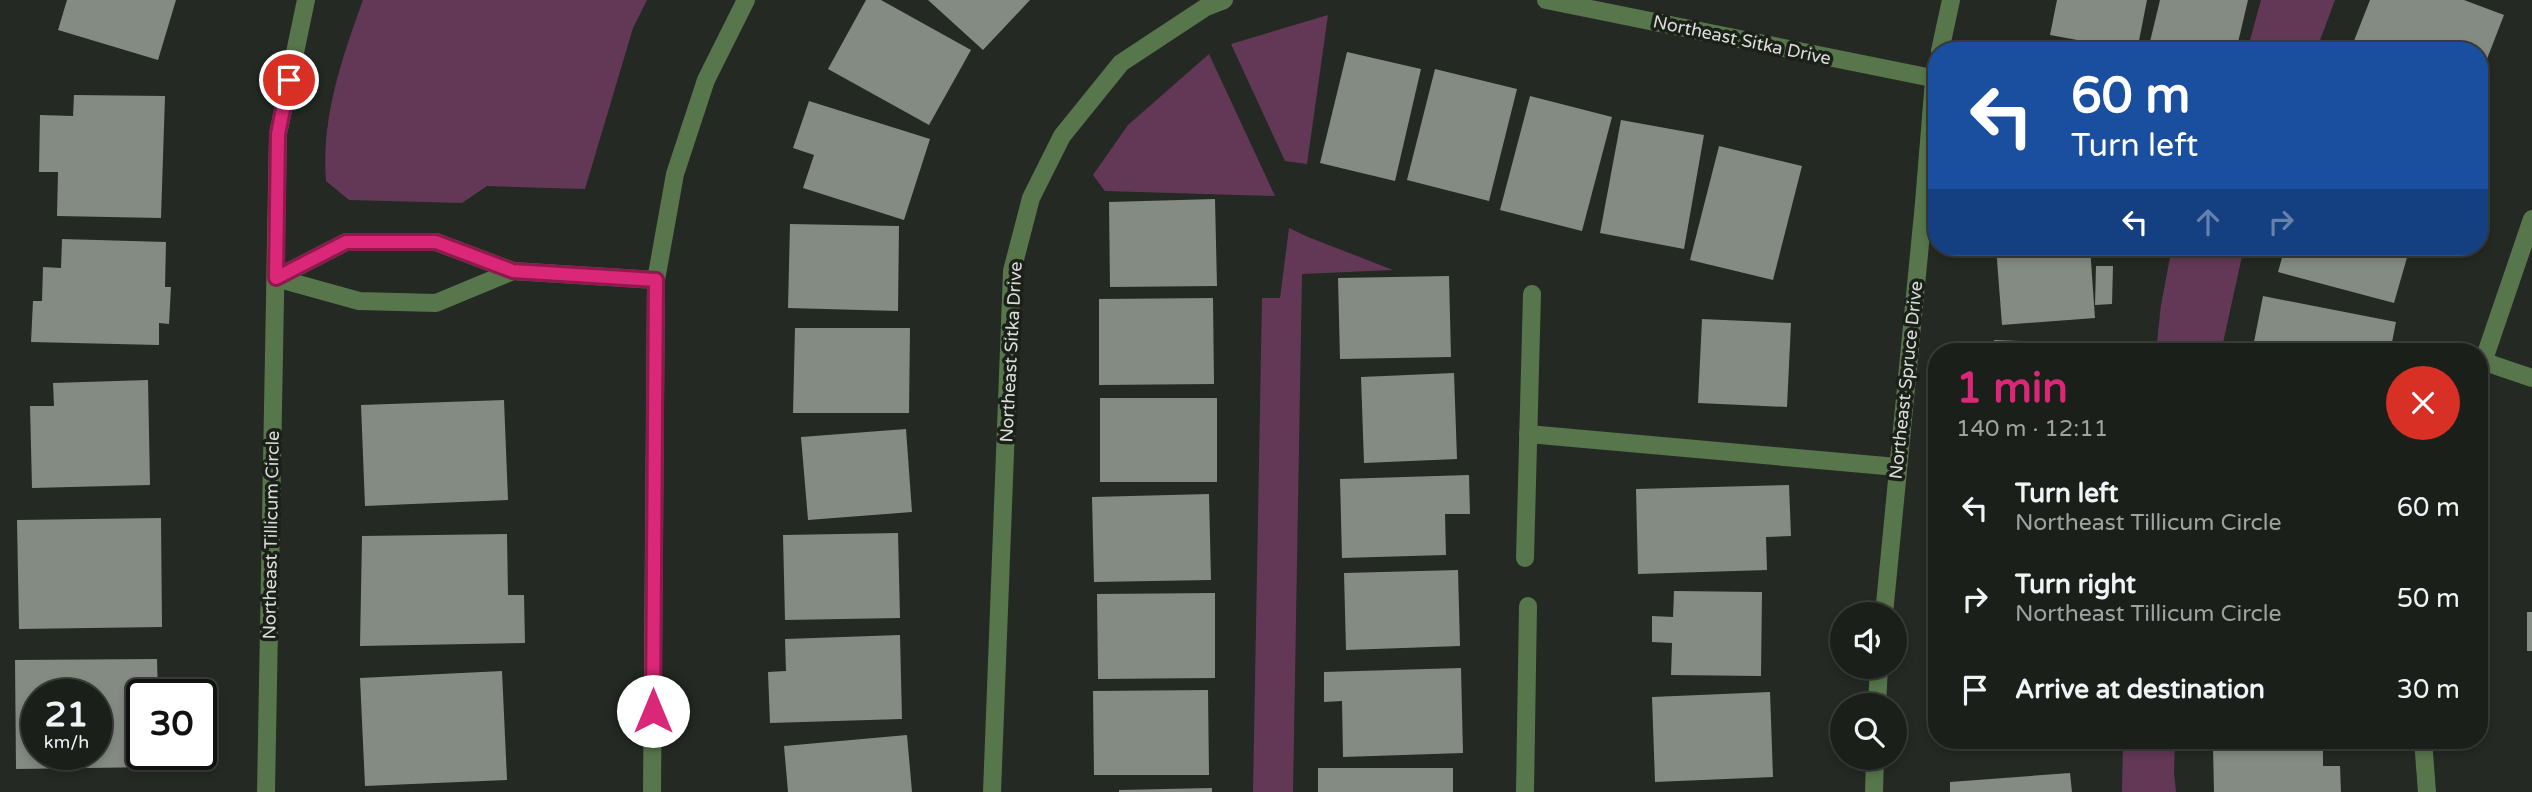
<!DOCTYPE html>
<html lang="en">
<head>
<meta charset="utf-8">
<style>
  :root { --surface:#1b1f1a; --page:#242723; --text:#f1f3f6; --muted:#a0a2a2; --line:#393d39; --accent:#db2777 }
  body { margin:0; font-family:"Varela Round",sans-serif; background:var(--page); color:var(--text); height:100vh; display:flex; flex-direction:column; font-size:26px; white-space:nowrap }
  * { box-sizing:border-box; margin:0 }
  p { font-size:23px; color:var(--muted) }
  .icon { flex:none; width:38px; height:38px; fill:none; stroke:currentColor; stroke-width:2; stroke-linecap:round; stroke-linejoin:round }
  .map { position:relative; flex:1; overflow:hidden }
  .details { position:absolute; left:1928px; top:343px; width:560px; height:406px; display:flex; flex-direction:column; background:var(--surface); border-radius:28px; box-shadow:0 4px 10px #0003,0 0 0 2px var(--line) }
  .details>* { flex:none }
  .guide { position:absolute; left:1928px; top:42px; width:560px; height:214px; border-radius:28px; box-shadow:0 4px 10px #0003,0 0 0 2px var(--line); background:#1a4fa0; color:#fff; overflow:hidden }
  .controls { position:absolute; left:1830px; top:602px; display:grid; gap:14px }
  .controls a { display:grid; place-items:center; width:77px; height:77px; border-radius:50%; background:var(--surface); box-shadow:0 4px 10px #0003,0 0 0 2px var(--line); font-size:35px }
  .speed { position:absolute; left:21px; top:679px; display:flex; gap:14px; font-size:35px; font-weight:700; text-align:center }
  .speed>* { display:grid; place-content:center; width:91px; height:91px; border-radius:50%; background:var(--surface); box-shadow:0 4px 10px #0003,0 0 0 2px var(--line); line-height:1 }
  .speed small { font-size:18px; font-weight:400 }
  .speed .limit { border:4px solid #111; border-radius:10px; background:#fff; color:#111 }
  .pin { position:absolute; display:grid; place-items:center; width:60px; height:60px; color:#fff; margin:-30px; border:4px solid #fff; border-radius:50%; box-shadow:0 2px 7px #0007 }
  .me { position:absolute; width:77px; margin:-38px; rotate:0deg; stroke-linejoin:round; filter:drop-shadow(0 0 5px #0008) }
  .turn { display:flex; align-items:center; gap:24px; height:147px; padding:0 28px; font-size:32px }
  .turn .icon { width:91px; height:91px; stroke-width:2.5 }
  .turn b { display:block; font-size:49px; line-height:60px }
  .lanes { display:flex; align-items:center; height:66px; padding:0 28px; background:#0003; justify-content:center; gap:35px; direction:ltr }
  .lanes .off { opacity:.35 }
  .round { display:grid; place-items:center; flex:none; width:74px; height:74px; border-radius:37px; background:var(--page) }
  .headline { display:flex; align-items:center; justify-content:space-between; height:119px; padding:0 28px }
  h1 { font-size:42px; font-weight:700; line-height:52px; color:var(--accent) }
  ul { padding:0; list-style:none }
  li { display:flex; align-items:center; gap:21px; height:91px; padding:0 28px }
  li div { flex:1 }
  li b { display:block; font-size:26px }
  li em { font-style:normal }
  .map>svg:first-child { display:block }
  .green { fill:#633856 }
  .building { fill:#848b82; fill-rule:evenodd }
  .lines { fill:none; stroke-linecap:round; stroke-linejoin:round }
  .minor { stroke:#57764c; stroke-width:18 }
  .route-casing { stroke:#8e194d; stroke-width:18 }
  .route { stroke:#db2777; stroke-width:12 }
  .labels { text-anchor:middle; dominant-baseline:central; stroke-width:7; stroke-linejoin:round; paint-order:stroke }
  .street-label { font-size:18px; fill:#daddd9; stroke:#1b2019 }
</style>
</head>
<body>
<div class="map">
<svg width="2532" height="792" viewBox="0 0 2532 792">
  <rect width="100%" height="100%" fill="#242923"/>
  <!-- green -->
  <g class="green">
    <path d="M 363,0 L 647,0 L 633,28 L 585,189 L 487,186 L 462,203 L 349,200 L 326,181 C 321,118 342,58 363,0 Z"/>
    <path d="M 2261,0 L 2335,0 L 2316,51 L 2247,51 Z"/>
    <path d="M 1328,15 L 1307,164 L 1285,161 L 1231,44 Z"/>
    <path d="M 1209,54 L 1275,196 L 1105,191 L 1093,175 L 1128,125 Z"/>
    <path d="M 1289,228 L 1308,237 L 1393,270 L 1302,274 L 1293,792 L 1253,792 L 1262,298 L 1280,298 Z"/>
    <path d="M 2172,247 L 2244,247 L 2221,352 L 2156,352 L 2161,305 Z"/>
    <path d="M 2123,740 L 2175,740 L 2174,772 L 2176,792 L 2122,792 Z"/>
  </g>
  <!-- building -->
  <g class="building">
    <path d="M 67,0 L 176,0 L 158,60 L 58,30 Z"/>
    <path d="M 866,0 L 881,0 L 971,50 L 929,125 L 828,69 Z"/>
    <path d="M 928,0 L 1030,0 L 983,50 Z"/>
    <path d="M 2057,0 L 2147,0 L 2137,51 L 2050,35 Z"/>
    <path d="M 2160,0 L 2248,0 L 2236,51 L 2148,50 Z"/>
    <path d="M 2370,0 L 2464,0 L 2504,15 L 2480,77 L 2480,51 L 2350,51 Z"/>
    <path d="M 1347,52 L 1421,69 L 1395,181 L 1320,163 Z"/>
    <path d="M 1435,69 L 1517,89 L 1489,201 L 1407,180 Z"/>
    <path d="M 74,95 L 165,96 L 161,218 L 57,216 L 58,172 L 39,172 L 40,115 L 73,116 Z"/>
    <path d="M 1530,96 L 1612,117 L 1582,231 L 1500,210 Z"/>
    <path d="M 809,101 L 930,139 L 904,220 L 803,188 L 814,155 L 793,148 Z"/>
    <path d="M 1621,120 L 1704,135 L 1684,249 L 1600,233 Z"/>
    <path d="M 1719,146 L 1802,166 L 1773,280 L 1690,260 Z"/>
    <path d="M 1215,199 L 1217,286 L 1110,287 L 1109,202 Z"/>
    <path d="M 790,224 L 899,226 L 898,311 L 788,308 Z"/>
    <path d="M 62,239 L 166,242 L 165,287 L 171,287 L 169,324 L 159,323 L 159,345 L 31,342 L 33,301 L 42,301 L 43,267 L 61,268 Z"/>
    <path d="M 1996,247 L 2090,247 L 2095,318 L 2002,325 Z"/>
    <path d="M 2285,247 L 2410,247 L 2394,303 L 2278,272 Z"/>
    <path d="M 2096,266 L 2113,266 L 2112,304 L 2095,305 Z"/>
    <path d="M 1449,276 L 1451,357 L 1340,359 L 1338,278 Z"/>
    <path d="M 2263,296 L 2396,322 L 2390,352 L 2252,352 Z"/>
    <path d="M 1213,298 L 1214,384 L 1099,385 L 1099,299 Z"/>
    <path d="M 1702,319 L 1791,323 L 1787,407 L 1698,403 Z"/>
    <path d="M 795,328 L 910,328 L 909,413 L 793,413 Z"/>
    <path d="M 1994,340 L 2108,344 L 2108,352 L 1993,352 Z"/>
    <path d="M 1454,373 L 1457,459 L 1364,463 L 1361,377 Z"/>
    <path d="M 148,380 L 150,485 L 32,488 L 30,406 L 54,406 L 53,383 Z"/>
    <rect x="1100" y="398" width="117" height="84"/>
    <path d="M 504,400 L 508,500 L 365,506 L 361,405 Z"/>
    <path d="M 906,429 L 912,512 L 808,520 L 801,437 Z"/>
    <path d="M 1469,475 L 1470,514 L 1445,514 L 1446,555 L 1342,558 L 1340,479 Z"/>
    <path d="M 1789,485 L 1791,536 L 1766,537 L 1767,570 L 1638,574 L 1636,489 Z"/>
    <path d="M 1209,494 L 1211,580 L 1094,582 L 1092,497 Z"/>
    <path d="M 161,518 L 162,627 L 19,629 L 17,520 Z"/>
    <path d="M 898,533 L 900,618 L 785,620 L 783,535 Z"/>
    <path d="M 507,534 L 508,595 L 524,595 L 525,643 L 360,646 L 362,536 Z"/>
    <path d="M 1458,570 L 1460,646 L 1346,650 L 1344,573 Z"/>
    <path d="M 1674,591 L 1762,592 L 1761,676 L 1671,675 L 1672,643 L 1652,642 L 1652,616 L 1673,617 Z"/>
    <path d="M 1215,593 L 1215,678 L 1098,679 L 1097,594 Z"/>
    <rect x="2527" y="612" width="5" height="39"/>
    <path d="M 900,635 L 902,719 L 770,723 L 768,672 L 786,671 L 785,639 Z"/>
    <path d="M 157,659 L 158,695 L 142,695 L 142,754 L 158,754 L 158,767 L 16,769 L 15,660 ZM 37,695 L 96,695 L 96,754 L 37,754 Z"/>
    <path d="M 1461,668 L 1463,753 L 1343,757 L 1342,701 L 1324,702 L 1324,672 Z"/>
    <path d="M 502,671 L 507,780 L 365,786 L 360,678 Z"/>
    <path d="M 1208,690 L 1209,775 L 1094,775 L 1093,691 Z"/>
    <path d="M 1770,692 L 1773,777 L 1655,782 L 1652,697 Z"/>
    <path d="M 907,735 L 912,792 L 788,792 L 784,746 Z"/>
    <path d="M 1945,740 L 2101,740 L 2101,745 L 1945,748 Z"/>
    <path d="M 2323,744 L 2323,766 L 2340,766 L 2341,792 L 2214,792 L 2213,747 Z"/>
    <rect x="1318" y="768" width="135" height="24"/>
    <path d="M 2070,773 L 2072,792 L 1950,792 L 1950,782 Z"/>
    <path d="M 1212,788 L 1212,792 L 1119,792 L 1119,790 Z"/>
  </g>
  <g class="lines">
    <!-- minor -->
    <g class="minor">
      <path d="M 1546,0 L 1937,79"/>
      <path d="M 1940,51 L 1951,0"/>
      <path d="M 276,278 L 346,242 L 436,242 L 513,271 L 656,280"/>
      <path d="M 276,278 L 359,301 L 436,303 L 513,271"/>
      <path d="M 2482,361 L 2532,378"/>
      <path d="M 2480,371 L 2532,219"/>
      <path d="M 1528,434 L 1897,467"/>
      <path d="M 1525,558 L 1532,294"/>
      <path d="M 1884,614 L 1924,203 L 1934,80 L 1937,63"/>
      <path d="M 1877,705 L 1879,667"/>
      <path d="M 2423,740 L 2427,792"/>
      <path d="M 266,792 L 278,134 L 306,0"/>
      <path d="M 652,792 L 656,280 L 675,174 L 706,80 L 746,0"/>
      <path d="M 992,792 L 1012,271 L 1031,198 L 1062,136 L 1121,63 L 1206,7 L 1224,0"/>
      <path d="M 1525,792 L 1528,606"/>
      <path d="M 1874,792 L 1875,758"/>
    </g>
  </g>
  <g class="lines">
    <defs>
      <path id="route" d="M 289,80 L 278,134 L 276,278 L 346,242 L 436,242 L 513,271 L 656,280 L 653,711"/>
    </defs>
    <!-- route casing -->
    <use href="#route" class="route-casing"/>
    <!-- route -->
    <use href="#route" class="route"/>
  </g>
  <g class="labels">
    <!-- street labels -->
    <g class="street-label">
      <text transform="translate(1742 40) rotate(12)">Northeast Sitka Drive</text>
      <text transform="translate(1011 352) rotate(-87)">Northeast Sitka Drive</text>
      <text transform="translate(1906 380) rotate(-84)">Northeast Spruce Drive</text>
      <text transform="translate(271 535) rotate(-89)">Northeast Tillicum Circle</text>
    </g>
  </g>
</svg>
<div class="controls">
<a><svg class="icon" aria-label="sound" viewBox="0 0 24 24"><path d="M4 9h4l5-4v14l-5-4H4zM17 9q2 3 0 6"/></svg></a>
<a><svg class="icon" aria-label="search" viewBox="0 0 24 24"><circle cx="10" cy="10" r="6"/><path d="M15 15l6 6"/></svg></a>
</div>
<div class="speed"><div>21<small>km/h</small></div><div class="limit">30</div></div>
<div class="pin" style="left:289px;top:80px;background:#d93025"><svg class="icon" aria-label="arrive" viewBox="0 0 24 24"><path d="M6 21V4h12l-3 4 3 4H6"/></svg></div>
<svg class="me" style="left:653px;top:711px" viewBox="-20 -20 40 40"><circle r="19" fill="#fff"/><path d="M0-13L10 11 0 6-10 11z" fill="#db2777"/></svg>
<div class="guide">
<div class="turn"><svg class="icon" aria-label="left" viewBox="0 0 24 24"><path d="M17 20v-9H6M10 6l-5 5 5 5"/></svg><div><b>60 m</b>Turn left</div></div>
<div class="lanes"><svg class="icon" aria-label="left" viewBox="0 0 24 24"><path d="M17 20v-9H6M10 6l-5 5 5 5"/></svg><svg class="icon off" aria-label="ahead" viewBox="0 0 24 24"><path d="M12 20V5M6 11l6-6 6 6"/></svg><svg class="icon off" aria-label="right" viewBox="0 0 24 24"><path d="M7 20v-9h11M14 6l5 5-5 5"/></svg></div>
</div>
<section class="details">
<div class="headline"><div><h1>1 min</h1><p>140 m · 12:11</p></div><a class="round" style="background:#d93025;color:#fff"><svg class="icon" aria-label="close" viewBox="0 0 24 24"><path d="M6 6l12 12M18 6L6 18"/></svg></a></div>
<ul>
<li><svg class="icon" aria-label="left" viewBox="0 0 24 24"><path d="M17 20v-9H6M10 6l-5 5 5 5"/></svg><div><b>Turn left</b><p>Northeast Tillicum Circle</p></div><em>60 m</em></li>
<li><svg class="icon" aria-label="right" viewBox="0 0 24 24"><path d="M7 20v-9h11M14 6l5 5-5 5"/></svg><div><b>Turn right</b><p>Northeast Tillicum Circle</p></div><em>50 m</em></li>
<li><svg class="icon" aria-label="arrive" viewBox="0 0 24 24"><path d="M6 21V4h12l-3 4 3 4H6"/></svg><div><b>Arrive at destination</b></div><em>30 m</em></li>
</ul>
</section>
</div>
</body>
</html>
